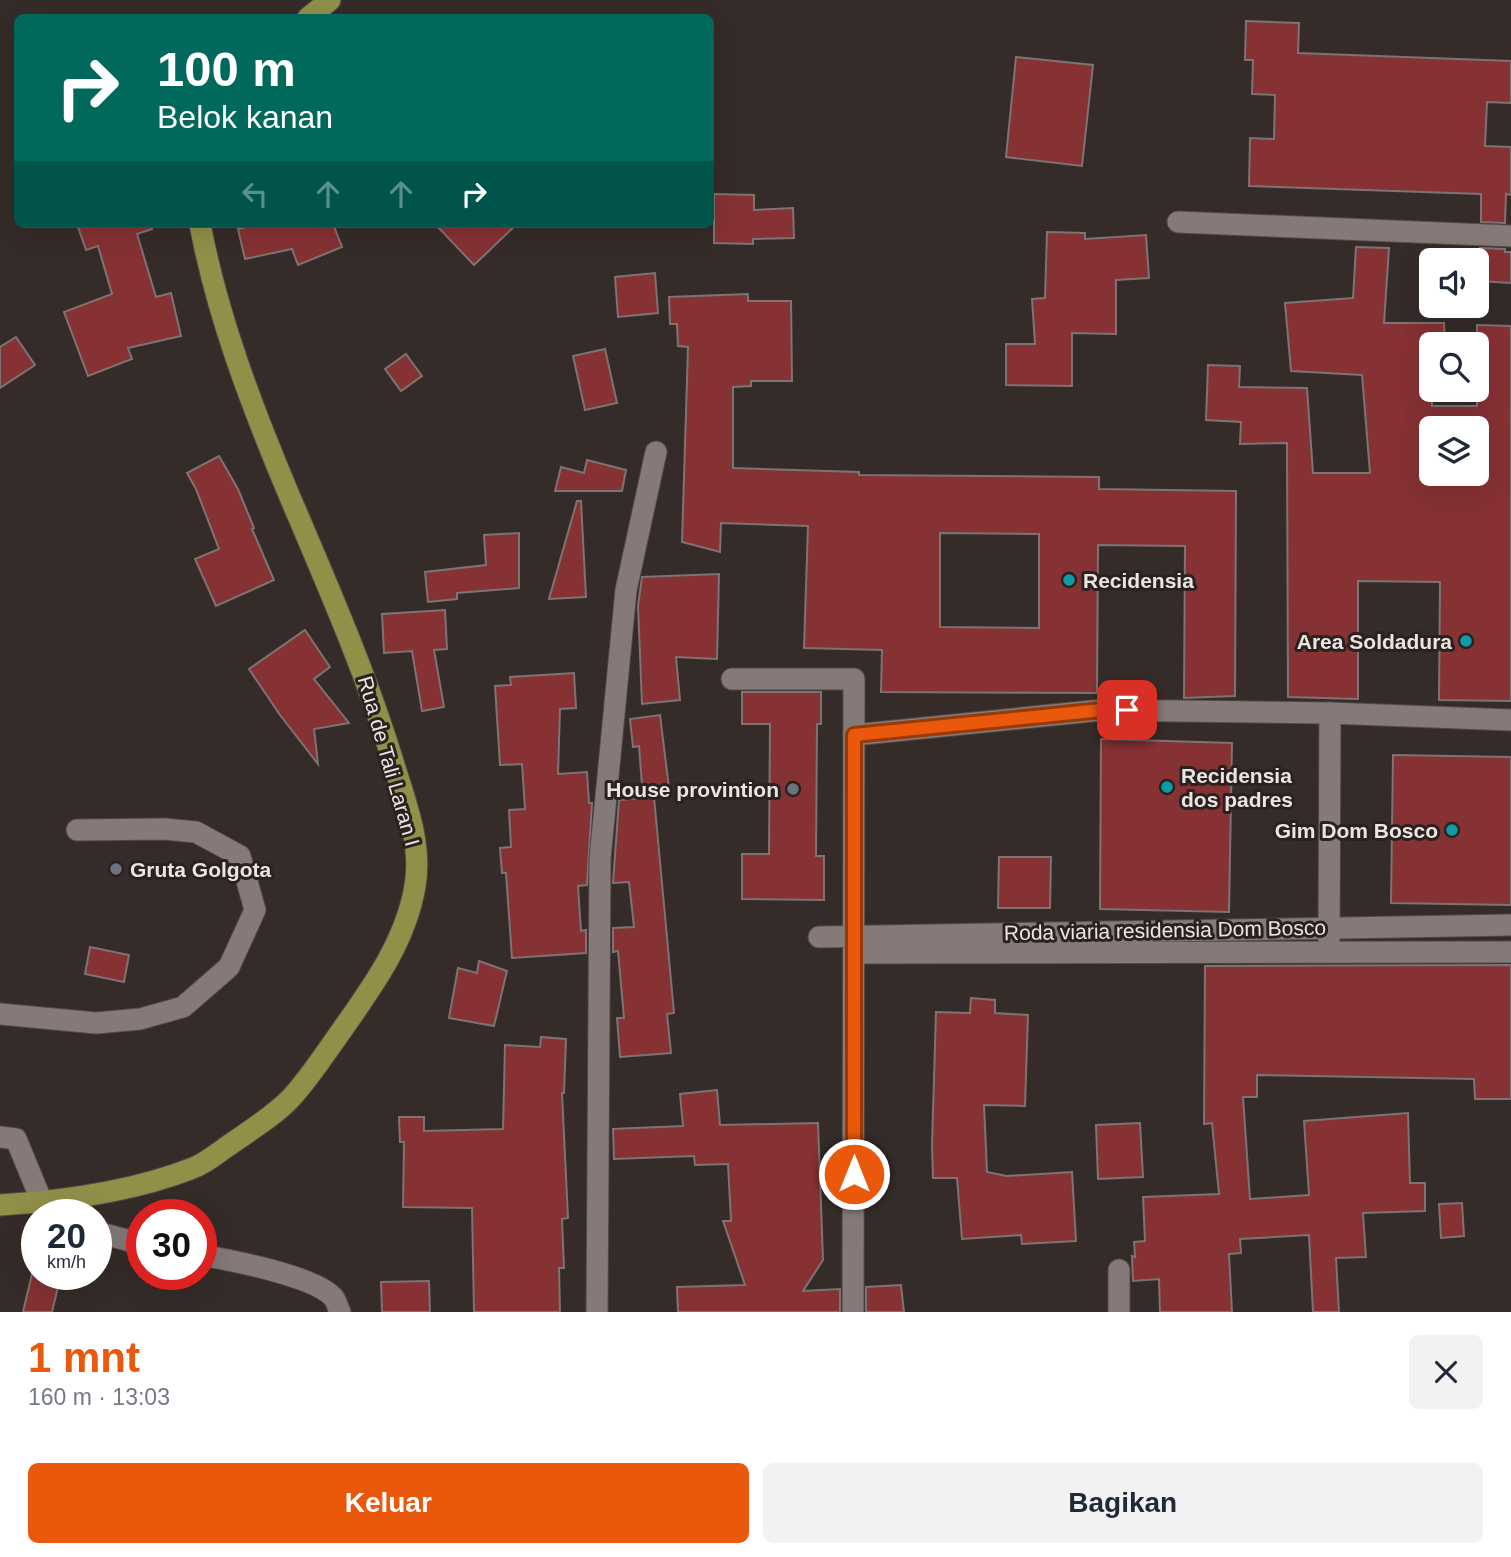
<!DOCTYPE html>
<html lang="id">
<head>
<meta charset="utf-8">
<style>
  :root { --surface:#fff; --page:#f2f2f3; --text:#1f2937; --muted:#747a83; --accent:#ea580c }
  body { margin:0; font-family:Arial,sans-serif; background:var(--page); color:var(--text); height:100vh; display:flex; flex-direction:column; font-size:26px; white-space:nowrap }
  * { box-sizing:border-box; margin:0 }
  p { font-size:23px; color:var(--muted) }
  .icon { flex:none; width:38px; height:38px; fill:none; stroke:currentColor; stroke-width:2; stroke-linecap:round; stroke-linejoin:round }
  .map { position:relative; height:1312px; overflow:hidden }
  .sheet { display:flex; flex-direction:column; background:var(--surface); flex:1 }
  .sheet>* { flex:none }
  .hud { position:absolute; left:14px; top:14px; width:700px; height:214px; border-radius:10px; box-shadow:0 7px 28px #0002; background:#00695c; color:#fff; overflow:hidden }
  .controls { position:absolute; left:1419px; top:248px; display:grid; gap:14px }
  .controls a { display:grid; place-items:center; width:70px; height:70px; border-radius:10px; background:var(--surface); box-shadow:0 7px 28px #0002; font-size:35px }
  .speed { position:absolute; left:21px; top:1199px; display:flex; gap:14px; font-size:35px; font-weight:700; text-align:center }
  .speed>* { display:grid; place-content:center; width:91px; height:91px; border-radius:50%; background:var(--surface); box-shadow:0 7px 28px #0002; line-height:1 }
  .speed small { font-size:18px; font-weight:400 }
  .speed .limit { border:10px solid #d22; background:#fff; color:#111 }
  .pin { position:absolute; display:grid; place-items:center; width:60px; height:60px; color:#fff; margin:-30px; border-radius:14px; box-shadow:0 4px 10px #0006 }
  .me { position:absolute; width:77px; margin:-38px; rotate:0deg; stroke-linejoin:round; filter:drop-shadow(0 0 5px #0008) }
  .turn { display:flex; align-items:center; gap:24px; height:147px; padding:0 28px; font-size:32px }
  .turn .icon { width:91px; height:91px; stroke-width:2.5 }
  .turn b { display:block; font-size:49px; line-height:60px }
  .lanes { display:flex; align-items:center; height:66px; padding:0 28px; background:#0003; justify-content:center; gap:35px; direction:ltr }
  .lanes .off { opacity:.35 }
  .round { display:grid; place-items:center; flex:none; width:74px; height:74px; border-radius:10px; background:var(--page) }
  .overview { display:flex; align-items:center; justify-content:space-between; height:119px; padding:0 28px }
  h1 { font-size:42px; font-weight:700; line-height:52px; color:var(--accent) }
  .cta { display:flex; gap:14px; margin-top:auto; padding:14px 28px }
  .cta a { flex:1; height:80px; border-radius:10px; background:var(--accent); color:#fff; font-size:28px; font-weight:700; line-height:80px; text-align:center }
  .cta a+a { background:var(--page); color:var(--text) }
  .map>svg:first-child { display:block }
  .building { fill:#863134; stroke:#7e7373; stroke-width:2; fill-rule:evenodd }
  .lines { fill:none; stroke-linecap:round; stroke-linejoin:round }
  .minor-casing { stroke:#524b48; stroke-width:23 }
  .major-casing { stroke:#524b48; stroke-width:23 }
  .minor { stroke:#857a77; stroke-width:21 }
  .major { stroke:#919049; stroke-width:21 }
  .route-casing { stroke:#983908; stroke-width:18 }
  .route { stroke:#ea580c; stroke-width:12 }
  .culture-dot { fill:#0f9aa8; stroke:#2b221f; stroke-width:2.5 }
  .worship-dot { fill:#6b7280; stroke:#2b221f; stroke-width:2.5 }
  .labels { text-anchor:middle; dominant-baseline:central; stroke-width:6; stroke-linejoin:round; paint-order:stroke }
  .poi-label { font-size:21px; font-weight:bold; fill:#eae4e2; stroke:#2b221f; text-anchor:start }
  .street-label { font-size:21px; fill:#eae4e2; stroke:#2b221f }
</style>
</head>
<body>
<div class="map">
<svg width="1511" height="1312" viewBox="0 0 1511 1312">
  <rect width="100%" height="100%" fill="#352c29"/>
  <!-- building -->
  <g class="building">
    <path d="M 1246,21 L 1299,23 L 1298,53 L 1511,61 L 1511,103 L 1487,102 L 1485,146 L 1511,147 L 1511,195 L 1506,194 L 1505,223 L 1481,222 L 1481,194 L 1249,186 L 1250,138 L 1274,139 L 1275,95 L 1252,94 L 1253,60 L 1245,60 Z"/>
    <path d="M 1016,57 L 1093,65 L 1082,166 L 1006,157 Z"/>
    <path d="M 714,194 L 754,195 L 754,210 L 793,208 L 794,238 L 753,239 L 753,244 L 714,243 Z"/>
    <path d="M 77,224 L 151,224 L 152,229 L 137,234 L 156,297 L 171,293 L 181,336 L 128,348 L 132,359 L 88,376 L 64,312 L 112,294 L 98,246 L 86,250 Z"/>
    <path d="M 259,224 L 333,224 L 342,247 L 298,265 L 292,249 L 245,259 L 238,229 Z"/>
    <path d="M 435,224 L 517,224 L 474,265 Z"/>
    <path d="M 1047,232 L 1085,233 L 1085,239 L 1146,235 L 1149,278 L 1116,280 L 1116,334 L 1072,333 L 1072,386 L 1006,385 L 1006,344 L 1035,344 L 1032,299 L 1045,298 Z"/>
    <path d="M 1356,247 L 1389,248 L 1384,323 L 1444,323 L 1445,345 L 1432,345 L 1432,406 L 1477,406 L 1477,325 L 1511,326 L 1511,701 L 1439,700 L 1440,582 L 1358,581 L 1358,699 L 1288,697 L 1287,443 L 1240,444 L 1241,422 L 1206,420 L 1208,365 L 1240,366 L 1239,387 L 1307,388 L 1313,473 L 1370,473 L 1362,375 L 1291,371 L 1285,303 L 1353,298 ZM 1432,429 L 1477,429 L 1477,484 L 1432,483 Z"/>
    <path d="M 1480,248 L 1505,249 L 1505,252 L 1511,252 L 1511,283 L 1477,281 L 1477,251 L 1480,251 Z"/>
    <path d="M 655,273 L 658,313 L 618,317 L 615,277 Z"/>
    <path d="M 748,294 L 748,301 L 791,301 L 792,381 L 751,381 L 751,386 L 733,387 L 733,468 L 859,472 L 859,475 L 1099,477 L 1099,489 L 1236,491 L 1235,696 L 1184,698 L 1185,546 L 1098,545 L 1097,693 L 881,692 L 882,650 L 804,648 L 808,526 L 721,523 L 720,552 L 682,542 L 688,347 L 678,346 L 677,324 L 670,324 L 669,297 ZM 940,533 L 1039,534 L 1039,628 L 940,627 Z"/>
    <path d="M 16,337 L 35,365 L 0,388 L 0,347 Z"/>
    <path d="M 605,349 L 617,403 L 585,410 L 573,356 Z"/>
    <path d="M 406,354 L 422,376 L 401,391 L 385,369 Z"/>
    <path d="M 219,456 L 238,489 L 254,528 L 252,529 L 274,580 L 216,606 L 195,559 L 219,549 L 196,489 L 187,473 Z"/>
    <path d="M 587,460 L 626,470 L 622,491 L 555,491 L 561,467 L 584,473 Z"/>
    <path d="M 577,501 L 581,501 L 586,597 L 549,599 Z"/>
    <path d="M 519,533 L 519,588 L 457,593 L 457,599 L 428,602 L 425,572 L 486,565 L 484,535 Z"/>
    <path d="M 719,574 L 717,659 L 676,657 L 680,700 L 642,704 L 638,606 L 642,577 Z"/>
    <path d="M 445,610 L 447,649 L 434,650 L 444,707 L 422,711 L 412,651 L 384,653 L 382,614 Z"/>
    <path d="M 305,630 L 330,667 L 314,679 L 349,723 L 314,729 L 318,764 L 280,715 L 249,669 Z"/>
    <path d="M 574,673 L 576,708 L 560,709 L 558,774 L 587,772 L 589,803 L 592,803 L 587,885 L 578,886 L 581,931 L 586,930 L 586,953 L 512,958 L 506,873 L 502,873 L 500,848 L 511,847 L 509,810 L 525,809 L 522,764 L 500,765 L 495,686 L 511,685 L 510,677 Z"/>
    <path d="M 742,692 L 821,692 L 821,724 L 817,724 L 816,856 L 824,856 L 824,900 L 742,899 L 742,854 L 769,854 L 770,724 L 742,724 Z"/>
    <path d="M 660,715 L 670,796 L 654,797 L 674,1013 L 667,1014 L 671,1053 L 620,1057 L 617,1018 L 624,1018 L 618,951 L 613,952 L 613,928 L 634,927 L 629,882 L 613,883 L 619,800 L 643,798 L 639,746 L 633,747 L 630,719 Z"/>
    <path d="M 1101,739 L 1232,743 L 1229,912 L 1100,909 Z"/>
    <path d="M 1393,755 L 1511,757 L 1511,905 L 1391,903 Z"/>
    <path d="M 999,857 L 1051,857 L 1050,908 L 998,908 Z"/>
    <path d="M 90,947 L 129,955 L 124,982 L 85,974 Z"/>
    <path d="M 479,961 L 507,971 L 494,1026 L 449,1018 L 458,968 L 477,973 Z"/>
    <path d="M 1511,965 L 1511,1099 L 1475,1099 L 1474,1079 L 1257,1075 L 1257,1097 L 1243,1097 L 1250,1199 L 1309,1195 L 1304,1121 L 1408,1113 L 1410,1183 L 1425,1183 L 1425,1211 L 1363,1213 L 1366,1257 L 1336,1258 L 1339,1312 L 1313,1312 L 1309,1235 L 1240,1239 L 1241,1253 L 1229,1254 L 1232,1312 L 1160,1312 L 1159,1279 L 1133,1281 L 1132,1256 L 1135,1257 L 1134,1242 L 1145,1241 L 1143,1197 L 1219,1194 L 1212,1123 L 1204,1124 L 1205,966 Z"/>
    <path d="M 971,998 L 995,1000 L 995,1013 L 1028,1015 L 1025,1106 L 984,1105 L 987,1172 L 1007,1176 L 1072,1172 L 1076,1241 L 1022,1244 L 1021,1235 L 962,1239 L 957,1178 L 933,1178 L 932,1145 L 936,1012 L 970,1013 Z"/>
    <path d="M 541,1037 L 566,1039 L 564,1093 L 562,1093 L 568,1218 L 562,1219 L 564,1268 L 559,1268 L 560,1312 L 474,1312 L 472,1208 L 403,1207 L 404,1142 L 400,1142 L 399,1117 L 424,1117 L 424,1131 L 503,1129 L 505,1045 L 540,1047 Z"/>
    <path d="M 717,1090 L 720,1125 L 818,1123 L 823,1260 L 803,1291 L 840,1289 L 840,1312 L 678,1312 L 677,1287 L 745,1285 L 723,1221 L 731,1221 L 728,1164 L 695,1165 L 694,1156 L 614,1159 L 613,1129 L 683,1126 L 680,1094 Z"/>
    <path d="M 1140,1123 L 1143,1177 L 1098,1179 L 1096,1125 Z"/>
    <path d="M 1462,1203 L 1464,1236 L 1441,1238 L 1439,1204 Z"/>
    <path d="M 32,1274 L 61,1274 L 52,1312 L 23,1312 Z"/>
    <path d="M 429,1281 L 430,1312 L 382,1312 L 381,1282 Z"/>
    <path d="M 901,1285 L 904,1312 L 866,1312 L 866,1287 Z"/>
  </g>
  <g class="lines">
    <defs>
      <g id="minor">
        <path d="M 1178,222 L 1511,236"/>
        <path d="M 732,679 L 854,679 L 853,1312"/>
        <path d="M 854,735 L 1102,710 L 1330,713 L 1511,720"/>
        <path d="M 819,937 L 1511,925"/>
        <path d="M 1329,942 L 1330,713"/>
        <path d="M 854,953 L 1511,952"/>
        <path d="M 0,1014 L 96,1023 L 140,1019 L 183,1007 L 229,967 L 255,910 L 240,856 L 196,832 L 164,829 L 77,830"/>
        <path d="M 0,1137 L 16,1139 L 42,1202 L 67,1214"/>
        <path d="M 96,1232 L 142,1244"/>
        <path d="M 201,1255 C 230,1260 314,1276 333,1297 C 336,1300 338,1308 340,1312"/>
        <path d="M 1119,1270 L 1119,1312"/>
        <path d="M 597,1312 L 600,859 L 626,590 L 656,452"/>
      </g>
      <g id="major">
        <path d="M 308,18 L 330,0"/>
        <path d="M 0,1205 C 65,1201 132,1192 193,1168 C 204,1164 215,1155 225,1148 C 246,1133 273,1117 291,1098 C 305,1083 318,1064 330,1047 C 364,998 405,947 415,886 C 422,846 407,806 395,768 C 366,672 326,582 287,490 C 251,404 217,315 200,224"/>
      </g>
    </defs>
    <!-- minor casing -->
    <use href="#minor" class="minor-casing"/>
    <!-- major casing -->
    <use href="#major" class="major-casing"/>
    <!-- minor -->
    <use href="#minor" class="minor"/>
    <!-- major -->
    <use href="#major" class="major"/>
  </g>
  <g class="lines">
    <defs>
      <path id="route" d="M 854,1174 L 854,735 L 1102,710 L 1127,710"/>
    </defs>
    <!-- route casing -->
    <use href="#route" class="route-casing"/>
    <!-- route -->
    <use href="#route" class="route"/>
  </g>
  <!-- markers -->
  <g class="culture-dot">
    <circle cx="1069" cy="580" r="7"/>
    <circle cx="1466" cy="641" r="7"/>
    <circle cx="1167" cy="787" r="7"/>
    <circle cx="1452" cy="830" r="7"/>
  </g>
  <g class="worship-dot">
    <circle cx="793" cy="789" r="7"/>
    <circle cx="116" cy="869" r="7"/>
  </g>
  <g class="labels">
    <!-- poi labels -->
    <g class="poi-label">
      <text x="1083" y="580">Recidensia</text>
      <text x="1452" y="641" text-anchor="end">Area Soldadura</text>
      <text x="1181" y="775">Recidensia<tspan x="1181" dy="24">dos padres</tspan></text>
      <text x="779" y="789" text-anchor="end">House provintion</text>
      <text x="1438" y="830" text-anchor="end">Gim Dom Bosco</text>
      <text x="130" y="869">Gruta Golgota</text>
    </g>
    <!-- street labels -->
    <g class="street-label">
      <text transform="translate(389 761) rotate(74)">Rua de Tali Laran I</text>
      <text transform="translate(1165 930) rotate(-1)">Roda viaria residensia Dom Bosco</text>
    </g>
  </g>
</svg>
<div class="controls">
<a><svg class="icon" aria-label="sound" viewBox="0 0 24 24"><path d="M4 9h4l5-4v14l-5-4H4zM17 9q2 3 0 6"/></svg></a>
<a><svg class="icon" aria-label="search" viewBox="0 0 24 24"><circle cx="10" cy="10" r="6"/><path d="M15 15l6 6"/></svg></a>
<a><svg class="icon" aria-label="layers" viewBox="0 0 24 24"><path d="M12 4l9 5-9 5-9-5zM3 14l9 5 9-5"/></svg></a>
</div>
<div class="speed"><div>20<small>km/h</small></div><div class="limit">30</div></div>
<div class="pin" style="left:1127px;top:710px;background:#d93025"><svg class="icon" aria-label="arrive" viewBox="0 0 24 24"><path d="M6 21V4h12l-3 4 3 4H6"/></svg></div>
<svg class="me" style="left:854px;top:1174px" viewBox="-20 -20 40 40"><circle r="17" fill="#ea580c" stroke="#fff" stroke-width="3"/><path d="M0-11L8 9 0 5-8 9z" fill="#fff"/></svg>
<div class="hud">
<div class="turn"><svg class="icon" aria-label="right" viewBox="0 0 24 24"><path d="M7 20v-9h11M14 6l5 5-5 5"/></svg><div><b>100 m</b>Belok kanan</div></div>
<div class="lanes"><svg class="icon off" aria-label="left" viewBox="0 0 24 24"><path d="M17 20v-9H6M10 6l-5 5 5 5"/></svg><svg class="icon off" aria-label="ahead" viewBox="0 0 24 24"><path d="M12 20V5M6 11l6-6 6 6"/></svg><svg class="icon off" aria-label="ahead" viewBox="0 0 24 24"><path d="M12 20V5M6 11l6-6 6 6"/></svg><svg class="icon" aria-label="right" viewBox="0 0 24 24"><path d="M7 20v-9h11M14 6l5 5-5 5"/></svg></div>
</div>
</div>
<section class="sheet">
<div class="overview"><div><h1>1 mnt</h1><p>160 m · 13:03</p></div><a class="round"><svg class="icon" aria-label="close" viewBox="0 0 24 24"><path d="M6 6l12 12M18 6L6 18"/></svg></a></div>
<div class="cta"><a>Keluar</a><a>Bagikan</a></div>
</section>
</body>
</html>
